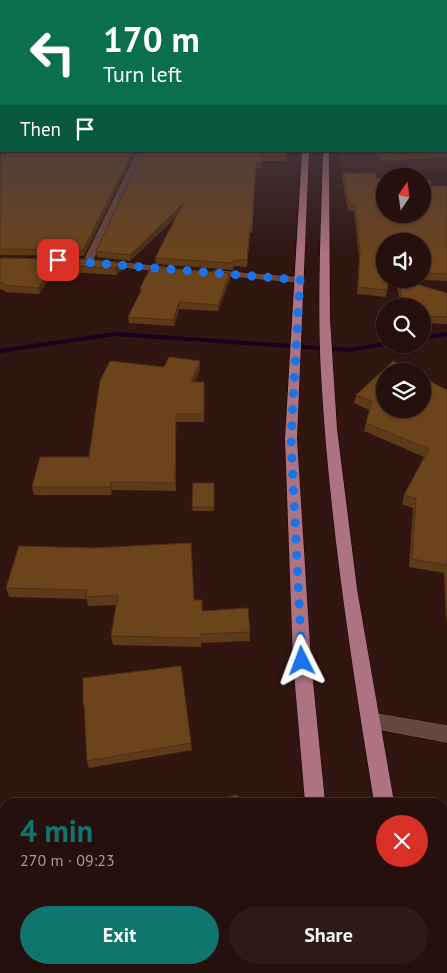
<!DOCTYPE html>
<html lang="en">
<head>
<meta charset="utf-8">
<style>
  :root { --surface:#25100d; --page:#2d1916; --text:#f1f3f6; --muted:#a39d9d; --line:#42302e; --accent:#0f766e }
  body { margin:0; font-family:"PT Sans",sans-serif; background:var(--page); color:var(--text); height:100vh; display:flex; flex-direction:column; font-size:19px; white-space:nowrap }
  * { box-sizing:border-box; margin:0 }
  p { font-size:16px; color:var(--muted) }
  .icon { flex:none; width:28px; height:28px; fill:none; stroke:currentColor; stroke-width:2; stroke-linecap:round; stroke-linejoin:round }
  .map { position:relative; flex:1; overflow:hidden }
  .sheet { position:absolute; left:0px; top:798px; width:448px; height:176px; display:flex; flex-direction:column; background:var(--surface); border-radius:15px 15px 0 0; box-shadow:0 1px 4px #0004,0 0 0 1px var(--line) }
  .sheet>* { flex:none }
  .guide { position:absolute; left:0px; top:0px; width:448px; height:152px; box-shadow:0 1px 4px #0004,0 0 0 1px var(--line); background:#0b6e4f; color:#fff; overflow:hidden }
  .needle { width:32px; rotate:13deg }
  .buttons { position:absolute; left:376px; top:168px; display:grid; gap:10px }
  .buttons a { display:grid; place-items:center; width:55px; height:55px; border-radius:50%; background:var(--surface); box-shadow:0 1px 4px #0004,0 0 0 1px var(--line); font-size:25px }
  .pin { position:absolute; display:grid; place-items:center; width:42px; height:42px; color:#fff; margin:-21px; border-radius:10px; box-shadow:0 2px 8px #0006 }
  .me { position:absolute; width:55px; margin:-28px; rotate:357deg; stroke-linejoin:round; filter:drop-shadow(0 0 4px #0008) }
  .turn { display:flex; align-items:center; gap:18px; height:105px; padding:0 20px; font-size:22px }
  .turn .icon { width:65px; height:65px; stroke-width:2.5 }
  .turn b { display:block; font-size:35px; line-height:42px }
  .then { display:flex; align-items:center; height:48px; padding:0 20px; background:#0003; gap:10px; font-size:19px }
  .round { display:grid; place-items:center; flex:none; width:52px; height:52px; border-radius:26px; background:var(--page) }
  .head { display:flex; align-items:center; justify-content:space-between; height:85px; padding:0 20px }
  h1 { font-size:30px; font-weight:700; line-height:38px; color:var(--accent) }
  .primary-button { display:flex; gap:10px; margin-top:auto; padding:10px 20px }
  .primary-button a { flex:1; height:58px; border-radius:30px; background:var(--accent); color:#fff; font-size:20px; font-weight:700; line-height:58px; text-align:center }
  .primary-button a+a { background:var(--page); color:var(--text) }
  .map>svg:first-child { display:block }
  .built { fill:#3f1c17 }
  .lines { fill:none; stroke-linecap:round; stroke-linejoin:round }
  .stream { fill:#1a001d; fill-rule:evenodd }
  .minor-casing { stroke:#180201; stroke-width:1 }
  .primary-casing { stroke:#180201; stroke-width:1 }
  .minor { fill:#674540; fill-rule:evenodd }
  .primary { fill:#ae7381; fill-rule:evenodd }
  .wall { fill:#5d3a18; fill-rule:evenodd }
  .shaded-wall { fill:#4c3014 }
  .building { fill:#6c441c; stroke:#4c3014 }
  .route { stroke:#1a73e8; stroke-width:9; stroke-dasharray:0 16.2 }
</style>
</head>
<body>
<div class="map">
<svg width="447" height="973" viewBox="0 0 447 973">
  <rect width="100%" height="100%" fill="#311511"/>
  <!-- built -->
  <path class="built" d="M 447,119 L 447,170 L 392,175 L 341,168 L 339,151 L 446,151 Z"/>
  <g class="lines">
    <!-- stream -->
    <g class="stream">
      <path d="M 115,332 L 349,348 L 385,342 L 385,344 L 388,344 L 385,346 L 349,352 L 115,336 L 0,353 L 0,349 Z"/>
      <path d="M 447,332 L 447,336 L 422,340 L 422,336 Z"/>
    </g>
    <defs>
      <g id="minor">
        <path d="M 1,151 L 8,151 L 4,163 L 0,165 Z"/>
        <path d="M 137,151 L 144,151 L 93,261 L 91,263 L 85,263 L 83,261 Z"/>
        <path d="M 103,260 L 169,267 L 174,270 L 169,273 L 100,265 L 98,263 Z"/>
        <path d="M 213,270 L 300,277 L 305,280 L 300,283 L 210,275 L 208,273 Z"/>
        <path d="M 370,712 L 447,725 L 447,743 L 363,727 L 361,721 L 363,715 Z"/>
      </g>
      <g id="primary">
        <path d="M 302,151 L 309,151 L 297,439 L 311,661 L 325,802 L 305,802 L 293,661 L 285,439 Z"/>
        <path d="M 323,151 L 329,151 L 330,319 L 337,429 L 357,589 L 394,802 L 374,802 C 351,660 329,518 321,374 C 317,300 321,226 323,151 Z"/>
        <rect x="318" y="969" width="24" height="4"/>
        <rect x="403" y="969" width="24" height="4"/>
      </g>
    </defs>
    <!-- minor casing -->
    <use href="#minor" class="minor-casing"/>
    <!-- primary casing -->
    <use href="#primary" class="primary-casing"/>
    <!-- minor -->
    <use href="#minor" class="minor"/>
    <!-- primary -->
    <use href="#primary" class="primary"/>
  </g>
  <!-- wall -->
  <g class="wall">
    <path d="M 447,119 L 447,157 L 382,161 L 375,151 L 446,151 Z"/>
    <path d="M 6,151 L 136,151 L 84,256 L 0,255 L 0,176 L 1,170 L 0,170 L 0,160 L 5,158 Z"/>
    <path d="M 143,151 L 287,155 L 287,161 L 261,161 L 261,168 L 256,168 L 252,233 L 250,233 L 247,267 L 234,266 L 233,270 L 156,264 L 155,258 L 176,217 L 130,261 L 97,257 L 96,251 Z"/>
    <path d="M 343,173 L 447,189 L 447,281 L 401,279 L 447,293 L 447,324 L 422,323 L 422,306 L 401,306 L 397,286 L 398,279 L 389,279 L 386,297 L 357,294 L 359,258 L 354,211 L 348,210 L 342,178 ZM 385,241 L 422,241 L 422,279 L 385,279 Z"/>
    <path d="M 0,258 L 87,259 L 121,270 L 116,275 L 55,271 L 39,294 L 5,292 L 4,290 L 0,289 Z"/>
    <path d="M 230,273 L 230,279 L 218,311 L 179,309 L 174,326 L 129,323 L 128,317 L 140,293 L 140,288 Z"/>
    <path d="M 200,361 L 200,369 L 195,382 L 204,382 L 204,422 L 176,422 L 176,491 L 112,490 L 111,495 L 34,495 L 32,487 L 89,457 L 164,367 Z"/>
    <path d="M 447,390 L 447,621 L 446,620 L 444,573 L 409,567 L 413,508 L 402,504 L 404,495 L 424,457 L 364,431 L 369,410 L 354,403 L 356,395 Z"/>
    <path d="M 214,483 L 214,511 L 193,511 L 192,507 Z"/>
    <path d="M 19,546 L 194,600 L 203,611 L 250,632 L 250,641 L 201,643 L 201,647 L 113,645 L 111,636 L 116,605 L 88,606 L 87,599 L 9,597 L 6,588 Z"/>
    <path d="M 83,678 L 191,743 L 192,750 L 89,768 L 87,761 L 85,712 L 83,704 Z"/>
  </g>
  <!-- shaded-wall -->
  <g class="shaded-wall">
    <path d="M 133,151 L 136,151 L 84,256 L 83,250 Z"/>
    <path d="M 183,204 L 183,211 L 130,261 L 130,255 Z"/>
    <path d="M 121,263 L 121,270 L 116,275 L 115,268 Z"/>
    <path d="M 54,265 L 55,271 L 39,294 L 38,288 Z"/>
    <path d="M 230,273 L 230,279 L 218,311 L 218,305 Z"/>
    <path d="M 179,302 L 179,309 L 174,326 L 173,320 Z"/>
    <path d="M 200,361 L 200,369 L 191,390 L 191,382 Z"/>
    <path d="M 176,414 L 176,491 L 175,483 Z"/>
    <path d="M 111,482 L 112,490 L 111,495 L 110,487 Z"/>
    <path d="M 68,969 L 72,969 L 72,973 L 69,973 Z"/>
  </g>
  <!-- building -->
  <g class="building">
    <rect x="0" y="119" width="1" height="25"/>
    <rect x="446" y="119" width="1" height="32"/>
    <path d="M 6,151 L 133,151 L 83,250 L 0,249 L 0,176 L 2,164 L 0,164 L 0,160 L 5,158 Z"/>
    <path d="M 143,151 L 286,151 L 287,155 L 261,155 L 261,163 L 256,162 L 252,227 L 250,227 L 247,260 L 234,260 L 233,263 L 155,258 L 183,204 L 130,255 L 96,251 Z"/>
    <path d="M 380,151 L 443,151 L 383,155 Z"/>
    <path d="M 343,173 L 376,173 L 376,178 L 385,178 L 385,214 L 422,214 L 422,180 L 431,181 L 431,186 L 446,186 L 447,189 L 447,274 L 422,273 L 422,241 L 385,241 L 385,279 L 389,279 L 387,290 L 358,287 L 360,251 L 355,204 L 349,204 Z"/>
    <path d="M 0,258 L 87,259 L 121,263 L 115,268 L 54,265 L 38,288 L 3,285 L 4,283 L 0,283 Z"/>
    <path d="M 151,267 L 230,273 L 218,305 L 179,302 L 173,320 L 128,317 L 142,289 L 140,288 Z"/>
    <path d="M 398,279 L 447,293 L 447,317 L 422,316 L 422,306 L 404,306 Z"/>
    <path d="M 169,357 L 200,361 L 191,382 L 204,382 L 204,414 L 176,414 L 175,483 L 111,482 L 110,487 L 32,487 L 40,457 L 89,457 L 100,381 L 110,361 L 164,367 Z"/>
    <path d="M 393,361 L 412,371 L 385,371 L 385,409 L 422,409 L 422,377 L 447,390 L 447,565 L 412,559 L 416,499 L 404,495 L 429,449 L 366,423 L 372,401 L 356,395 Z"/>
    <path d="M 193,483 L 214,483 L 214,507 L 192,507 Z"/>
    <path d="M 191,543 L 194,600 L 202,600 L 202,611 L 248,608 L 250,632 L 200,634 L 200,638 L 111,636 L 118,595 L 86,597 L 87,590 L 6,588 L 19,546 L 92,548 Z"/>
    <path d="M 181,666 L 191,743 L 87,761 L 84,704 L 83,704 L 83,678 Z"/>
    <path d="M 238,795 L 240,802 L 202,802 Z"/>
    <path d="M 5,898 L 5,969 L 68,969 L 69,973 L 0,973 L 0,899 Z"/>
  </g>
  <!-- sky -->
  <linearGradient id="sky" x2="0" y2="1"><stop stop-color="#1b0c09"/><stop offset="0.47" stop-color="#483b43"/><stop offset="1" stop-color="#483b43" stop-opacity="0"/></linearGradient>
  <rect width="447" height="255" fill="url(#sky)"/>
  <g class="lines">
    <!-- route -->
    <path class="route" d="M 58,260 L 300,280 L 291,439 L 302,661"/>
  </g>
</svg>
<div class="buttons">
<a><svg class="needle" viewBox="-14 -14 28 28"><path d="M0-13l5 13h-10z" fill="#e53935"/><path d="M0 13l5-13h-10z" fill="#a39d9d"/></svg></a>
<a><svg class="icon" aria-label="sound" viewBox="0 0 24 24"><path d="M4 9h4l5-4v14l-5-4H4zM17 9q2 3 0 6"/></svg></a>
<a><svg class="icon" aria-label="search" viewBox="0 0 24 24"><circle cx="10" cy="10" r="6"/><path d="M15 15l6 6"/></svg></a>
<a><svg class="icon" aria-label="layers" viewBox="0 0 24 24"><path d="M12 4l9 5-9 5-9-5zM3 14l9 5 9-5"/></svg></a>
</div>
<div class="pin" style="left:58px;top:260px;background:#d93025"><svg class="icon" aria-label="arrive" viewBox="0 0 24 24"><path d="M6 21V4h12l-3 4 3 4H6"/></svg></div>
<svg class="me" style="left:302px;top:661px" viewBox="-20 -20 40 40"><path d="M0-17L14 15 0 8-14 15z" fill="#1a73e8" stroke="#fff" stroke-width="4"/></svg>
<div class="guide">
<div class="turn"><svg class="icon" aria-label="left" viewBox="0 0 24 24"><path d="M17 20v-9H6M10 6l-5 5 5 5"/></svg><div><b>170 m</b>Turn left</div></div>
<div class="then">Then<svg class="icon" aria-label="arrive" viewBox="0 0 24 24"><path d="M6 21V4h12l-3 4 3 4H6"/></svg></div>
</div>
<section class="sheet">
<div class="head"><div><h1>4 min</h1><p>270 m · 09:23</p></div><a class="round" style="background:#d93025;color:#fff"><svg class="icon" aria-label="close" viewBox="0 0 24 24"><path d="M6 6l12 12M18 6L6 18"/></svg></a></div>
<div class="primary-button"><a>Exit</a><a>Share</a></div>
</section>
</div>
</body>
</html>
